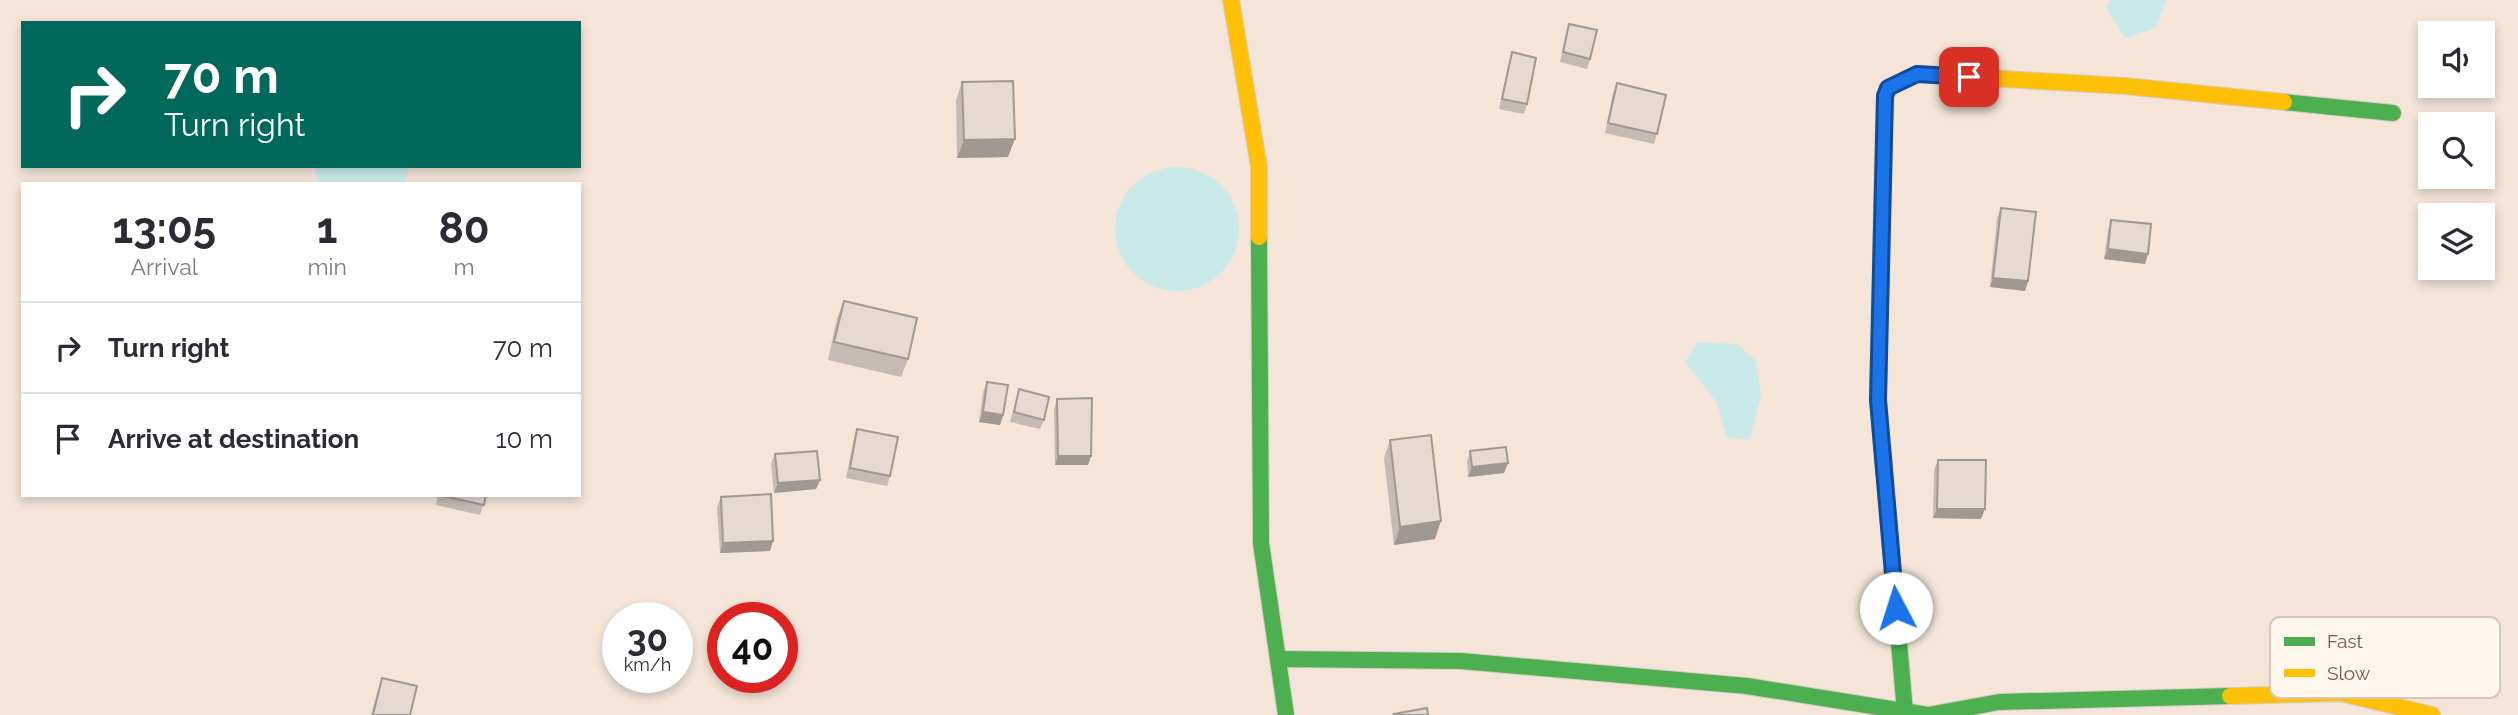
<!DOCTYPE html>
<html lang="en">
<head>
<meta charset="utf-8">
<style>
  :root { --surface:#fff; --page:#f2f2f3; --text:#2b2b33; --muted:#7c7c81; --line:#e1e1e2 }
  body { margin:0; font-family:Raleway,sans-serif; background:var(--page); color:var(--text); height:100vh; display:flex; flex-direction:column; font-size:26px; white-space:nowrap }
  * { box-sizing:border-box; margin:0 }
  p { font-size:23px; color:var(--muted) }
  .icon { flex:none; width:38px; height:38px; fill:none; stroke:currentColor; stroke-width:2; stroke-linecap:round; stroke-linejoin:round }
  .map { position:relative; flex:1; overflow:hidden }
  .panel { position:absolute; left:21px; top:182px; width:560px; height:315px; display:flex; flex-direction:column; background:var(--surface); border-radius:0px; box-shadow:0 4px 10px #0003 }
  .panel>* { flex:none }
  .hud { position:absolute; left:21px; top:21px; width:560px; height:147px; border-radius:0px; box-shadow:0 4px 10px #0003; background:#00695c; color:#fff; overflow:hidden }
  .buttons { position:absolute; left:2418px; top:21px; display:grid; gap:14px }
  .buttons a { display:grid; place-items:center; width:77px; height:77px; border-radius:0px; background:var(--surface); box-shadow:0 4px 10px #0003; font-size:35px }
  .speed { position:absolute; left:602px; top:602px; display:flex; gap:14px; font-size:35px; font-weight:700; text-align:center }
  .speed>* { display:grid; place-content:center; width:91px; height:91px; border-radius:50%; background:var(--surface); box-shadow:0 4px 10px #0003; line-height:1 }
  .speed small { font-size:18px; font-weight:400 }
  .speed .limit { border:10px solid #d22; background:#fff; color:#111 }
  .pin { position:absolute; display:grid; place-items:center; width:60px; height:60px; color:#fff; margin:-30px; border-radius:14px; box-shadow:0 4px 10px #0006 }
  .me { position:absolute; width:77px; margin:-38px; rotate:355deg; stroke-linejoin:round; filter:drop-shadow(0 0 5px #0008) }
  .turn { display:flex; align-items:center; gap:24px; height:147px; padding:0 28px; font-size:32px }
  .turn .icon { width:91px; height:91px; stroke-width:2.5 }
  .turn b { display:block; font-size:49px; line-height:60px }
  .eta { display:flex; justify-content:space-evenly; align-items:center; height:119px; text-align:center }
  .eta b { font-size:42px; font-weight:700; line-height:49px }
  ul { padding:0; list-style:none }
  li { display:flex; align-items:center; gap:21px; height:91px; padding:0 28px; border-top:2px solid var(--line) }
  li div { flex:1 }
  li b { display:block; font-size:26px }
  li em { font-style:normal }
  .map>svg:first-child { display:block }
  .residential { fill:#f4e5d8; fill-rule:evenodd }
  .water { fill:#caeaea }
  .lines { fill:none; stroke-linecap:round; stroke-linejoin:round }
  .fast-casing { stroke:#d8ccc6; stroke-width:18 }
  .slow-casing { stroke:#d8ccc6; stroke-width:18 }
  .fast { stroke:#4caf50; stroke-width:16 }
  .slow { stroke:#ffc107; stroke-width:16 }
  .wall { fill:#c5bbb4 }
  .shaded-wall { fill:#a09892 }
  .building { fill:#e5d9d1; stroke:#a09892; stroke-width:2 }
  .route-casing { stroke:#114b97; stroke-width:18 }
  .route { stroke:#1a73e8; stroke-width:12 }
  .key { fill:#fff6ec; stroke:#d7c6ba; stroke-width:2 }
  .key-label { font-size:19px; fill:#7a5546 }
</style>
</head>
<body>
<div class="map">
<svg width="2518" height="715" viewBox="0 0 2518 715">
  <rect width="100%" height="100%" fill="#f8f1ea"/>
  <!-- residential -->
  <path class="residential" d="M 0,0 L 2518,0 L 2518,715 L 0,715 ZM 23,23 L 579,23 L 579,166 L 23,166 ZM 2431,33 L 2483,33 L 2483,86 L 2431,86 ZM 2431,124 L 2483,124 L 2483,177 L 2431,177 ZM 23,184 L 579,184 L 579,495 L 23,495 ZM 2431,215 L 2483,215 L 2483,268 L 2431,268 ZM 618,618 L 677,618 L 677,677 L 618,677 ZM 723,618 L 782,618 L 782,677 L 723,677 Z"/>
  <!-- water -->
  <g class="water">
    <path d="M 2111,0 L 2166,0 L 2156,28 L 2125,38 L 2106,7 Z"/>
    <path d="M 313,166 L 409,166 L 405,184 L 319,184 Z"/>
    <circle cx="1177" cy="229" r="62"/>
    <path d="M 1698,342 L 1737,344 L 1756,361 L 1761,395 L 1750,440 L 1726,437 L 1717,403 L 1685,362 Z"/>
  </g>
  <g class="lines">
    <defs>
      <g id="fast">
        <path d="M 2284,102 L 2393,113"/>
        <path d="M 1884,124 L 1878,400 L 1905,712"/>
        <path d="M 1259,237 L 1261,543 L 1286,715"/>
        <path d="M 1278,659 L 1461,661 L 1747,686 L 1928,715 L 1999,702 L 2230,696"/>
      </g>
      <g id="slow">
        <path d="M 1231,0 L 1259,167 L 1259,237"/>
        <path d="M 1884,124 L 1885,96 L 1888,88 L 1917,74 L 2125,86 L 2284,102"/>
        <path d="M 2230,696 L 2341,693 L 2432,715"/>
      </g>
    </defs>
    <!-- fast casing -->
    <use href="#fast" class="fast-casing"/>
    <!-- slow casing -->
    <use href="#slow" class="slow-casing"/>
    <!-- fast -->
    <use href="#fast" class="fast"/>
    <!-- slow -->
    <use href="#slow" class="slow"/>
  </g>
  <!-- wall -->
  <g class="wall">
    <path d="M 1569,24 L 1590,59 L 1587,69 L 1560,62 L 1566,34 Z"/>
    <path d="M 1512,52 L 1527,104 L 1524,114 L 1499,109 L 1509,62 Z"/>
    <path d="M 962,82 L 1008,157 L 957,158 L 956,100 Z"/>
    <path d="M 1617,83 L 1657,134 L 1654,144 L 1605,133 L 1613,93 Z"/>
    <path d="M 2001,208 L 2028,281 L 2025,291 L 1990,287 L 1997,218 Z"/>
    <path d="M 2111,220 L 2148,254 L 2145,264 L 2104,259 L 2108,230 Z"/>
    <path d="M 844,301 L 908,359 L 901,377 L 828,360 L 837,318 Z"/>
    <path d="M 987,382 L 1003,415 L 1000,425 L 979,422 L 983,392 Z"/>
    <path d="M 1019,389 L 1044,420 L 1040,429 L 1010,422 Z"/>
    <path d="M 1057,399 L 1091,456 L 1088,465 L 1055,465 L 1054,409 Z"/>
    <path d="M 857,429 L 890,476 L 887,486 L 846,478 L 854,438 Z"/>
    <path d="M 1390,440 L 1435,539 L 1394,545 L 1384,458 Z"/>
    <path d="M 1470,451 L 1508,463 L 1504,473 L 1468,477 L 1467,461 Z"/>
    <path d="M 775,454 L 820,480 L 816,489 L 774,493 L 771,464 Z"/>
    <path d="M 1938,460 L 1981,519 L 1933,518 L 1934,470 Z"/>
    <path d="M 438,495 L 486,495 L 480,515 L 436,505 Z"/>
    <path d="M 721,497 L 770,551 L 720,553 L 717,507 Z"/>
    <path d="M 382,678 L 410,715 L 371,715 L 376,696 Z"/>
  </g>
  <!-- shaded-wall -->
  <g class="shaded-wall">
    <path d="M 1015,139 L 1008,157 L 957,158 L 964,140 Z"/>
    <path d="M 2108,249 L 2148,254 L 2145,264 L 2104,259 Z"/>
    <path d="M 1993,278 L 2028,281 L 2025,291 L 1990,287 Z"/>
    <path d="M 983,412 L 1003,415 L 1000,425 L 979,422 Z"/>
    <path d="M 1058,456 L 1091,456 L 1088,465 L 1055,465 Z"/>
    <path d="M 1508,463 L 1504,473 L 1468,477 L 1472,467 Z"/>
    <path d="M 820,480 L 816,489 L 774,493 L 778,483 Z"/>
    <path d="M 1937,509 L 1985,509 L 1981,519 L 1933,518 Z"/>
    <path d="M 1441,521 L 1435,539 L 1394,545 L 1400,527 Z"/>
    <path d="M 773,541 L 770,551 L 720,553 L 723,543 Z"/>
  </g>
  <!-- building -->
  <g class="building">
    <path d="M 1569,24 L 1597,30 L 1590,59 L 1563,52 Z"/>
    <path d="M 1512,52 L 1536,58 L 1527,104 L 1502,99 Z"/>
    <path d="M 1013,81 L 1015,139 L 964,140 L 962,82 Z"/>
    <path d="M 1617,83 L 1666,95 L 1657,134 L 1608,123 Z"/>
    <path d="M 2001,208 L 2036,212 L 2028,281 L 1993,278 Z"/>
    <path d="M 2111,220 L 2151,224 L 2148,254 L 2108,249 Z"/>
    <path d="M 844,301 L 917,318 L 908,359 L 834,342 Z"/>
    <path d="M 987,382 L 1008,385 L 1003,415 L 983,412 Z"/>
    <path d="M 1019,389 L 1049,397 L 1044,420 L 1014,412 Z"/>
    <path d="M 1092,398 L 1091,456 L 1058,456 L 1057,399 Z"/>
    <path d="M 857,429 L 898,437 L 890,476 L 850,468 Z"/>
    <path d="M 1431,435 L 1441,521 L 1400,527 L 1390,440 Z"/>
    <path d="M 1506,447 L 1508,463 L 1472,467 L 1470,451 Z"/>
    <path d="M 817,451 L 820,480 L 778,483 L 775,454 Z"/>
    <path d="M 1938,460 L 1986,460 L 1985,509 L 1937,509 Z"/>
    <path d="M 771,494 L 773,541 L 723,543 L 721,497 Z"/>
    <path d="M 439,495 L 486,495 L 484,505 Z"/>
    <path d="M 382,678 L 417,686 L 410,715 L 373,715 Z"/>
    <path d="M 1427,708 L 1428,715 L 1395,715 L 1394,714 Z"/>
  </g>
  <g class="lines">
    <defs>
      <path id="route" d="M 1896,608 L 1878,400 L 1885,96 L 1888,88 L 1917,74 L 1969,77"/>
    </defs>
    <!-- route casing -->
    <use href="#route" class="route-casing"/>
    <!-- route -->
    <use href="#route" class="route"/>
  </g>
  <!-- legend -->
  <rect x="2270" y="617" width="230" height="81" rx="10" class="key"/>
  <rect x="2284" y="637" width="31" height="9" fill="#4caf50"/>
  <rect x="2284" y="669" width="31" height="8" fill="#ffc107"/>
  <g class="key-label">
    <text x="2327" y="648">Fast</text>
    <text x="2327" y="680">Slow</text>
  </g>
</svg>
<div class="buttons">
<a><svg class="icon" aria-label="sound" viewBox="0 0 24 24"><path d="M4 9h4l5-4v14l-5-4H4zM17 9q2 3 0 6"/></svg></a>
<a><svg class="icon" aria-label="search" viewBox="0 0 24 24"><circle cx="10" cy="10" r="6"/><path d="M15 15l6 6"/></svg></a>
<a><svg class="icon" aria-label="layers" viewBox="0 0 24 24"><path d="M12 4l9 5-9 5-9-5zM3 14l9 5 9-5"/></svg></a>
</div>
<div class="speed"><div>30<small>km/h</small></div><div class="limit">40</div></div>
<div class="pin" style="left:1969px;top:77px;background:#d93025"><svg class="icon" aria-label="arrive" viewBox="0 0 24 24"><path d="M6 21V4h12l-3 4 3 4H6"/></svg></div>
<svg class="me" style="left:1896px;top:608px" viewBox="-20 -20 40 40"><circle r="19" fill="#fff"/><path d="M0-13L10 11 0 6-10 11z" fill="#1a73e8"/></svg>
<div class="hud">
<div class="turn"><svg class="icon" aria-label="right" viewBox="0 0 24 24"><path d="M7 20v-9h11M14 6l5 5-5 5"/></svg><div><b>70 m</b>Turn right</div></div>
</div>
<section class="panel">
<div class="eta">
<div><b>13:05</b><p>Arrival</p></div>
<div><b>1</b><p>min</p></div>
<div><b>80</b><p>m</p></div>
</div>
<ul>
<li><svg class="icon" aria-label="right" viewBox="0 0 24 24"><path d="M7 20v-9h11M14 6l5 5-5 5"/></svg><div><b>Turn right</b></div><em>70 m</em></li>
<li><svg class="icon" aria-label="arrive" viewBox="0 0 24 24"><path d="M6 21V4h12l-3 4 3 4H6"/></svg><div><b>Arrive at destination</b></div><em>10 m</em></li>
</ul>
</section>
</div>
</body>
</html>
